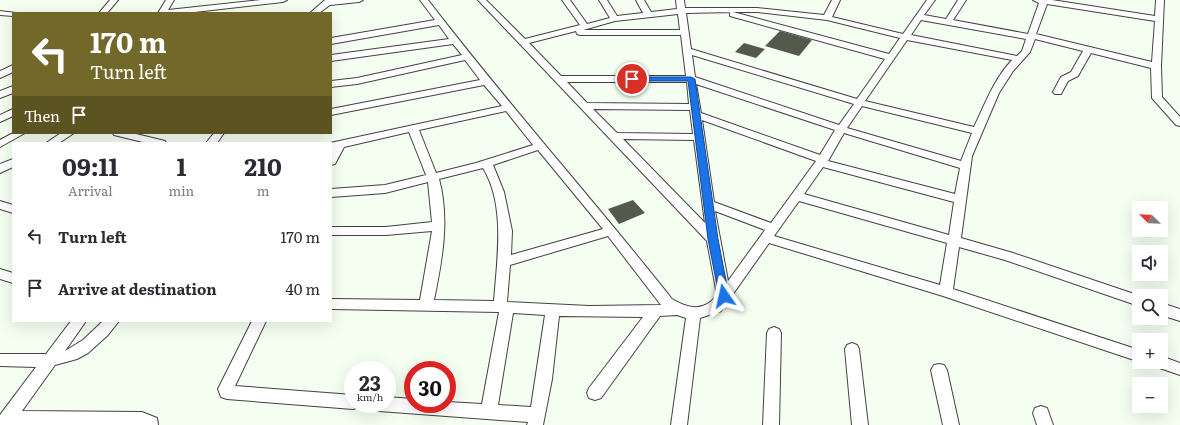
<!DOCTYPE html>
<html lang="en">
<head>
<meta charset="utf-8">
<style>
  :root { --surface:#fff; --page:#f7f7f7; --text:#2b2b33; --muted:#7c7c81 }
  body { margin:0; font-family:Literata,serif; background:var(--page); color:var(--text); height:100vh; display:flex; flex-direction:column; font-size:15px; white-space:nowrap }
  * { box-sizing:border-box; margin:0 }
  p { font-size:13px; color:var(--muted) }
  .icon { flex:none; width:22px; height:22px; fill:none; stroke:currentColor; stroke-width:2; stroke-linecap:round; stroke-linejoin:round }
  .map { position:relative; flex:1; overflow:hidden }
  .side { position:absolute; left:12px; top:142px; width:320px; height:180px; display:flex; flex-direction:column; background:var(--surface); border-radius:0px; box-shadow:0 4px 16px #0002 }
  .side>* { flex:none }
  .top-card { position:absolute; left:12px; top:12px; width:320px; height:122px; border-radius:0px; box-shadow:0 4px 16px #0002; background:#726829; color:#fff; overflow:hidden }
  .needle { width:26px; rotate:293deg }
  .controls { position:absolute; left:1132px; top:201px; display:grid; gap:8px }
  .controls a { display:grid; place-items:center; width:36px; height:36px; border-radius:0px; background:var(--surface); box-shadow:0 4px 16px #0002; font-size:20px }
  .speed { position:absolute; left:344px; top:361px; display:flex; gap:8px; font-size:20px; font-weight:700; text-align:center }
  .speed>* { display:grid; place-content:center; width:52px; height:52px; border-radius:50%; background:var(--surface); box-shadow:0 4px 16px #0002; line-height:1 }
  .speed small { font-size:10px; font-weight:400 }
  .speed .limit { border:6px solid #d22; background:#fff; color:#111 }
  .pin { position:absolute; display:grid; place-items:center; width:34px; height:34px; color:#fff; margin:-17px; border:2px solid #fff; border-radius:50%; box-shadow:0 1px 4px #0007 }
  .me { position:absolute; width:44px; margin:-22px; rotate:349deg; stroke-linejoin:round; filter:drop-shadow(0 0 3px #0008) }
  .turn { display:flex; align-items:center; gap:14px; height:84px; padding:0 12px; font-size:18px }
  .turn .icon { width:52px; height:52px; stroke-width:2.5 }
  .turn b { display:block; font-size:28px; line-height:34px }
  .then { display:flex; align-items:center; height:38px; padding:0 12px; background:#0003; gap:8px; font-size:15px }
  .eta { display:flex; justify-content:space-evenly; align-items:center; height:68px; text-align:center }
  .eta b { font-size:24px; font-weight:700; line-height:28px }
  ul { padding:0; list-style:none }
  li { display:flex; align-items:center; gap:12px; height:52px; padding:0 12px }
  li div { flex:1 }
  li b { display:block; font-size:15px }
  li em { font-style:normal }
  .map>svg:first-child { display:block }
  .building { fill:#54594b }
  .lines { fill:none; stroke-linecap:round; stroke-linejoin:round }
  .street-casing { stroke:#424242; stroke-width:2 }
  .street { fill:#fff; fill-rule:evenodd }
  .route { fill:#1a73e8; stroke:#114b97 }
</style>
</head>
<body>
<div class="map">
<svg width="1180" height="425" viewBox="0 0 1180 425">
  <rect width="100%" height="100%" fill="#f5fff1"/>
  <!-- building -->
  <g class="building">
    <path d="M 780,31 L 812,40 L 799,56 L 765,46 Z"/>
    <path d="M 744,43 L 765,49 L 756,58 L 735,52 Z"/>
    <path d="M 633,200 L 645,213 L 619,224 L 608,209 Z"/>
  </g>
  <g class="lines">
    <defs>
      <g id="street">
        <path d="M 110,0 L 118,0 L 107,13 L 99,13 Z"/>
        <path d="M 166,0 L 174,0 L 168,10 L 261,0 L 287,0 L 283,2 L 186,13 L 158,13 Z"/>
        <path d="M 325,0 L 363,0 L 359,2 L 330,5 L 319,13 L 310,13 Z"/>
        <path d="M 420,0 L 428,0 C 506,102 592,198 672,299 C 689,309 704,312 717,295 L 707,241 L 478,0 L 486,0 L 525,39 L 580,25 L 562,0 L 570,0 L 587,24 L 610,18 L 599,0 L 607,0 L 617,16 L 643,13 L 636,0 L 644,0 L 651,12 L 677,9 L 676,0 L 684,0 L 685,8 L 757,8 L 824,15 L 832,0 L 840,0 L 832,17 L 903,34 L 927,0 L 935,0 L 924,15 L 946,19 L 958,0 L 966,0 L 953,20 L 1028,34 L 1039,3 L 1033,0 L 1052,0 L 1155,16 L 1156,0 L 1164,0 L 1161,66 L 1162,97 L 1180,117 L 1180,126 L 1176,125 L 1152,98 L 1151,68 L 1091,53 L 1078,76 L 1068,81 L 1061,94 L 1055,94 L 1053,92 L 1061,77 L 1071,72 L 1083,51 L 1035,39 L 1030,52 L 1013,71 L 999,93 L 972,156 L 961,238 L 1013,253 L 1140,296 L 1139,306 L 1005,260 L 959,247 L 953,289 L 1139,350 L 1140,362 L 943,296 L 769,243 L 721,311 L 700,318 L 687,425 L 671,425 L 686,318 L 677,315 L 660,316 L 601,398 L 595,400 L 589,398 L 587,393 L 589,388 L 643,317 L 559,316 L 552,379 L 543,425 L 527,425 L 528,422 L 379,411 L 373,409 L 371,404 L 387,404 L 387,397 L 413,399 L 413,404 L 447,404 L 447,402 L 482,404 L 499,312 L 331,309 L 331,299 L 420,300 L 432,231 L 386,235 L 331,235 L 331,227 L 386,227 L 432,222 L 428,182 L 385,193 L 331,197 L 331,189 L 385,185 L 426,175 L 409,132 L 344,147 L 335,164 L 331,165 L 332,149 L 330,143 L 502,106 L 484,85 L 331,115 L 331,109 L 480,80 L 465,60 L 357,84 L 331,87 L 331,81 L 357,78 L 462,55 L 453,44 L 331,61 L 331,55 L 449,39 L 439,25 L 331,44 L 331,38 L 435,20 ZM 1047,4 L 1155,21 L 1152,62 L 1036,34 ZM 730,12 L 730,16 L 885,59 L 857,99 L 691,49 L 686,13 L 733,12 ZM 733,12 L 757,12 L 827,20 L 900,38 L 889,54 ZM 678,14 L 680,30 L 583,30 L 615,21 ZM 921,20 L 1026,39 L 1022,51 L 1017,56 L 911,35 ZM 576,31 L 577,34 L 580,35 L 681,35 L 686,76 L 561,76 L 529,43 ZM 907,40 L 1012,60 C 994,79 985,104 974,127 L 865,101 ZM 692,55 L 854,104 L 839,125 L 695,77 ZM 567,82 L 687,82 L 689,104 L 587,103 ZM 696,84 L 835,130 L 820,155 L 701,113 ZM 862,106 L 972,133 L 961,161 L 847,128 ZM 593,109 L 690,110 L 693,134 L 617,133 ZM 506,111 L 533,145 L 476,163 L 436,173 L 419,130 ZM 702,120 L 816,161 L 771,223 L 714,202 ZM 844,133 L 960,168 L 955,194 L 828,161 ZM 623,139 L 694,140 L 705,223 ZM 538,150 L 603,229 L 511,255 L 512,231 L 504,192 L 493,165 ZM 823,167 L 954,202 L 949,235 L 804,194 ZM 483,168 C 506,205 497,260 494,301 L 434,300 C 442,261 450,219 439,179 ZM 799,201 L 947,243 L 940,285 L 774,236 ZM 715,211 L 765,230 L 728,281 ZM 608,236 L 661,305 L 589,306 L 507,302 L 510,265 ZM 513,313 L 545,315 L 531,407 L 498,405 Z"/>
        <path d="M 0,11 L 16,13 L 13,13 L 13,16 L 0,15 Z"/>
        <path d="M 13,65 L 13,72 L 0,78 L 0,71 Z"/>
        <path d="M 13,86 L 13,93 L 0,98 L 0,91 Z"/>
        <path d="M 13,109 L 13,116 L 0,122 L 0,115 Z"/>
        <path d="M 13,133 L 25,133 L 0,147 L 0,140 Z"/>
        <path d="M 61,133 L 74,133 L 59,143 L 46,143 Z"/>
        <path d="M 113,133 L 132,133 L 165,141 L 166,143 L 147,143 L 114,135 Z"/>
        <path d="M 214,133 L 224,133 L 217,143 L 206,143 Z"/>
        <path d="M 13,159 L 13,167 L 0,173 L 0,164 Z"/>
        <path d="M 0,201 L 13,205 L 13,213 L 0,209 Z"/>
        <path d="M 0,269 L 13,273 L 13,283 L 0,279 Z"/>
        <path d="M 1161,303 L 1180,309 L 1180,321 L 1161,315 Z"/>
        <path d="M 71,321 L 86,321 L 65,351 L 83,340 L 103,321 L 119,321 L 108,335 L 88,353 L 77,359 L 55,365 L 22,411 L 142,412 L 157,418 L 158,425 L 0,425 L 0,415 L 36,367 L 0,366 L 0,354 L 46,354 Z"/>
        <path d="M 252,321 L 266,321 L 235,386 L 353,395 L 353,404 L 360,404 L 359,407 L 353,409 L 227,399 L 221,397 L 218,389 Z"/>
        <path d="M 774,327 L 779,329 L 781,333 L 779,425 L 763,425 L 767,333 L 769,329 Z"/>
        <path d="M 852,343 L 857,345 L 859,349 L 868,425 L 852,425 L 845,349 L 847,345 Z"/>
        <path d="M 1161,356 L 1180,363 L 1180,375 L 1154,366 L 1152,362 L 1161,362 Z"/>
        <path d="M 939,364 L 944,365 L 947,370 L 959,425 L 943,425 L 931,370 L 934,365 Z"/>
        <path d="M 1041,406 L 1047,408 L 1053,425 L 1037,425 L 1033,413 L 1035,408 Z"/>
      </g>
    </defs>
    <!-- street casing -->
    <use href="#street" class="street-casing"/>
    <!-- street -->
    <use href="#street" class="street"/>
  </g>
  <!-- route -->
  <path class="route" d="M 629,77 L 691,77 L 695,79 L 718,239 L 729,296 L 728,299 L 724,300 L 719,296 L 708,239 L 688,81 L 632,81 L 628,79 Z"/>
</svg>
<div class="controls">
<a><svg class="needle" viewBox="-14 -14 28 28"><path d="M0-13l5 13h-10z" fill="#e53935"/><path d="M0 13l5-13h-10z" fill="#7c7c81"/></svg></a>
<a><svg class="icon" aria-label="sound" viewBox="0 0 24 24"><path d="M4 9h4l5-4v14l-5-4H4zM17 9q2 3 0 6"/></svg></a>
<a><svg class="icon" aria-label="search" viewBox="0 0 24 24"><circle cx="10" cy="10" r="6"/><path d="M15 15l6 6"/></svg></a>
<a>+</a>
<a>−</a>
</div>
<div class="speed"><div>23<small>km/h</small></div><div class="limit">30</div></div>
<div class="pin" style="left:632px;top:79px;background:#d93025"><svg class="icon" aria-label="arrive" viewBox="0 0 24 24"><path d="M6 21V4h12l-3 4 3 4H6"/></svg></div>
<svg class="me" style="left:724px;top:296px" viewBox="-20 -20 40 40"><path d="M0-17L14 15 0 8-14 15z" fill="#1a73e8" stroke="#fff" stroke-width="4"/></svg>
<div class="top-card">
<div class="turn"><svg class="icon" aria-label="left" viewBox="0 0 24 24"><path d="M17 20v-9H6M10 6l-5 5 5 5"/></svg><div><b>170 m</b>Turn left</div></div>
<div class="then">Then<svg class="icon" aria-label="arrive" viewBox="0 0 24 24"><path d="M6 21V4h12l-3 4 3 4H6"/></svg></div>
</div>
<section class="side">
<div class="eta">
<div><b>09:11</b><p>Arrival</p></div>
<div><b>1</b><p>min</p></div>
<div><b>210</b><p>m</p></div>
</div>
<ul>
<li><svg class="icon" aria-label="left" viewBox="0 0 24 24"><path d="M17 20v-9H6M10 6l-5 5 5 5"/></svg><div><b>Turn left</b></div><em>170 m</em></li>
<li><svg class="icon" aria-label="arrive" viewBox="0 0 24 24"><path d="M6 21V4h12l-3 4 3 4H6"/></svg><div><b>Arrive at destination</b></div><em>40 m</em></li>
</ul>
</section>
</div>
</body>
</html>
